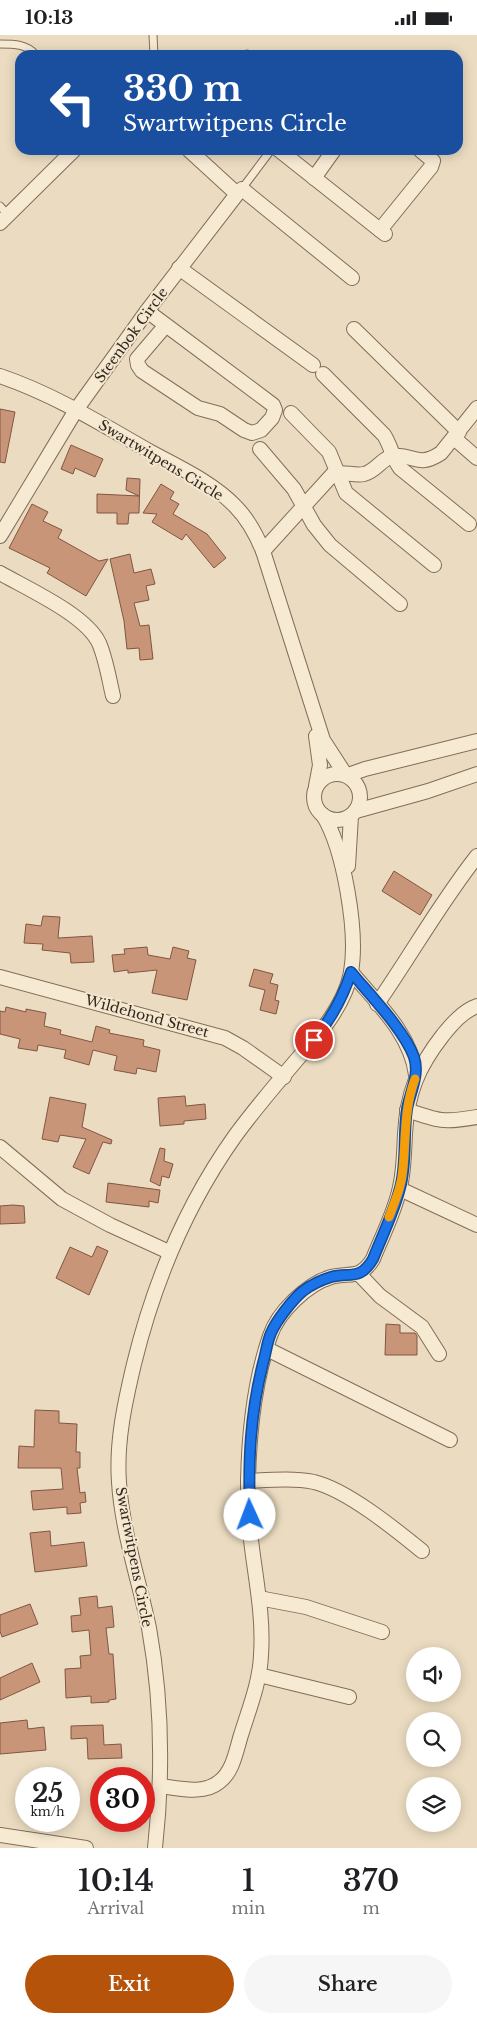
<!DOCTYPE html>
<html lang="en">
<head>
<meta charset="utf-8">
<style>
  :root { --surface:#fff; --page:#f6f6f6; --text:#202124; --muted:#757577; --accent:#b45309 }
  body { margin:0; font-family:"Libre Baskerville",serif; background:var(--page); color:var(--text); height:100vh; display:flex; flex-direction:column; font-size:19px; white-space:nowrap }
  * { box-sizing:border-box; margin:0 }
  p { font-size:16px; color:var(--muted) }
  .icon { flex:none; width:28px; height:28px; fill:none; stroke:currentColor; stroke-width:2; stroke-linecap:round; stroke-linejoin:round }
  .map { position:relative; height:1813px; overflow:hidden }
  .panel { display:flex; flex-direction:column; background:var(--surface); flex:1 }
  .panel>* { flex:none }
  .top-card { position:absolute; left:15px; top:15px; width:448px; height:105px; border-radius:15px; box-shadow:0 2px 12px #0003; background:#1a4fa0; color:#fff; overflow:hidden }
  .buttons { position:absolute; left:406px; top:1612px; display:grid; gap:10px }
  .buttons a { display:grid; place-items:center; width:55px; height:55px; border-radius:50%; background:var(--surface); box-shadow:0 2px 12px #0003; font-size:25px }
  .speed { position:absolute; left:15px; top:1732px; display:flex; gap:10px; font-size:25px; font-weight:700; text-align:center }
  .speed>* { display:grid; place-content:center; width:65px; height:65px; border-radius:50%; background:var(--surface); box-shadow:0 2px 12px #0003; line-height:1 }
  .speed small { font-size:12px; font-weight:400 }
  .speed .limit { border:8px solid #d22; background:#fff; color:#111 }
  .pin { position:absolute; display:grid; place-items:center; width:42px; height:42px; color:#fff; margin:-21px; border:2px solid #fff; border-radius:50%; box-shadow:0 1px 5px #0007 }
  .me { position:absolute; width:55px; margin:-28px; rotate:358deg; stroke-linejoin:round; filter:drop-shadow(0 0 4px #0008) }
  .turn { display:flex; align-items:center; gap:18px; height:105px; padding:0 25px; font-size:22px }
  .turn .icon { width:65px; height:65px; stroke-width:2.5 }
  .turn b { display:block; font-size:35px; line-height:42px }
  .eta { display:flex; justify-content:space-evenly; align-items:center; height:85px; text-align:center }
  .eta b { font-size:30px; font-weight:600; line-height:35px }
  .button { display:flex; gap:10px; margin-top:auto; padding:10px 25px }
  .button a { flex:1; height:58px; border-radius:30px; background:var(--accent); color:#fff; font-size:20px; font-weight:600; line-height:58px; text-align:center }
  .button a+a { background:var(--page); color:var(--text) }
  .status { display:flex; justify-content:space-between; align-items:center; height:35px; padding:0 25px; background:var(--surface); direction:ltr }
  .status svg { height:14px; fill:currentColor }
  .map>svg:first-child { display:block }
  .building { fill:#c89578; stroke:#815641 }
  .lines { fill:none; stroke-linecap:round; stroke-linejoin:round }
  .service-casing { stroke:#836d59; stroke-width:9 }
  .minor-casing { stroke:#836d59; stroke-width:16 }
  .service { stroke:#f7ead3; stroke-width:7 }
  .minor { stroke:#f7ead3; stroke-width:14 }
  .route-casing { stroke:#114b97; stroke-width:12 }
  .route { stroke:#1a73e8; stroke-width:9 }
  .slow { stroke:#f59e0b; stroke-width:9 }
  .labels { text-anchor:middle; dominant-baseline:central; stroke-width:4; stroke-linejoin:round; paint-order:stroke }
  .street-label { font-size:14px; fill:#34271d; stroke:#f3e7d0 }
</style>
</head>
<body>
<div class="status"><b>10:13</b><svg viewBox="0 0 49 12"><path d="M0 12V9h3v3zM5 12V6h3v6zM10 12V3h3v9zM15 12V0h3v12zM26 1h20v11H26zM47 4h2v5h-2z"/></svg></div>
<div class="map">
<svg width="477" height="1813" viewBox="0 0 477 1813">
  <rect width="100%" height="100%" fill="#ebdcc1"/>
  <!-- building -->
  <g class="building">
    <path d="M 0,374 L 15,377 L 5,428 L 0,427 Z"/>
    <path d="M 71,410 L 103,424 L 95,442 L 75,433 L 73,439 L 61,434 Z"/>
    <path d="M 127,443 L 140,444 L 139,478 L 129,478 L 128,489 L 117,489 L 117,478 L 97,478 L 97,459 L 139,461 L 126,455 Z"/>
    <path d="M 161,449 L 174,457 L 170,464 L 179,469 L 173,479 L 207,499 L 226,523 L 214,533 L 186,499 L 182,505 L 152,487 L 157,479 L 143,478 Z"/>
    <path d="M 32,469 L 48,477 L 43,486 L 62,495 L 58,503 L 99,526 L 108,524 L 86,561 L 47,538 L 50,533 L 9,513 Z"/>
    <path d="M 130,519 L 134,538 L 151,534 L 155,549 L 146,551 L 149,565 L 134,568 L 140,591 L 149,590 L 153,624 L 140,625 L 139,613 L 127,614 L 124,586 L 110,524 Z"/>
    <path d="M 394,836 L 432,860 L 420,880 L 382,856 Z"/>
    <path d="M 43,881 L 60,882 L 58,903 L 92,901 L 94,927 L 71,928 L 70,918 L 42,915 L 43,909 L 24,908 L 26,889 L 41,891 Z"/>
    <path d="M 147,912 L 148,920 L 170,924 L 173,912 L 189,916 L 187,923 L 196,925 L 187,965 L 152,958 L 157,935 L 128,938 L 128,935 L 114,937 L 112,920 L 125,919 L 124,914 Z"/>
    <path d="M 254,934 L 273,939 L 270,948 L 278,950 L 275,965 L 279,966 L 276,979 L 260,975 L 265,955 L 249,951 Z"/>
    <path d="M 6,972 L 26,977 L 26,974 L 46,978 L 44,991 L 61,995 L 60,999 L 92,1007 L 96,991 L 110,995 L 109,998 L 144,1005 L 143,1011 L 160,1015 L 156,1037 L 137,1033 L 136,1039 L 114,1035 L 117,1021 L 93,1015 L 89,1030 L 64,1023 L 66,1015 L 38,1010 L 37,1016 L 18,1013 L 20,1004 L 0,999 L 0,976 L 5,977 Z"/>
    <path d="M 185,1061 L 186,1071 L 205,1069 L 206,1084 L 184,1086 L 184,1089 L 160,1091 L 158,1063 Z"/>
    <path d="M 50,1062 L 86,1069 L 82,1092 L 112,1105 L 111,1109 L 103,1107 L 89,1139 L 73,1132 L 86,1104 L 60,1100 L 58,1107 L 42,1104 Z"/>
    <path d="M 160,1113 L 165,1114 L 164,1126 L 173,1129 L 169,1143 L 162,1141 L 160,1151 L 150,1146 Z"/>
    <path d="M 108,1148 L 160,1155 L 158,1168 L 149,1166 L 149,1172 L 106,1167 Z"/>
    <path d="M 13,1170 L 24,1171 L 25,1188 L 0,1189 L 0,1171 Z"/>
    <path d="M 97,1211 L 108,1216 L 89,1260 L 56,1243 L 70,1212 L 92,1222 Z"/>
    <path d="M 386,1289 L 400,1290 L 400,1298 L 415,1298 L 417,1301 L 417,1320 L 385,1320 Z"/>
    <path d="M 35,1375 L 59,1376 L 59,1388 L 77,1389 L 76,1417 L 80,1417 L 80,1433 L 77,1433 L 80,1458 L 85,1457 L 86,1467 L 80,1468 L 81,1478 L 67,1479 L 67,1472 L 33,1475 L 31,1456 L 63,1454 L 61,1433 L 18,1433 L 19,1411 L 34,1412 Z"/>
    <path d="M 50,1496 L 51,1511 L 84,1507 L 87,1531 L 35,1537 L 30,1498 Z"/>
    <path d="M 97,1561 L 98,1573 L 112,1571 L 114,1592 L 106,1593 L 109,1619 L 113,1619 L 116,1664 L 109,1665 L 109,1667 L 91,1668 L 91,1661 L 66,1663 L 65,1634 L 81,1633 L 80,1621 L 91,1620 L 89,1595 L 72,1597 L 71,1581 L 81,1580 L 79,1563 Z"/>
    <path d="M 30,1569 L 38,1589 L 2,1602 L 0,1596 L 0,1580 Z"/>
    <path d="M 32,1628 L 40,1647 L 0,1665 L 0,1643 Z"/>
    <path d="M 27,1685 L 28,1694 L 44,1692 L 46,1715 L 0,1719 L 0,1688 Z"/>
    <path d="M 103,1690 L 104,1710 L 121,1709 L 122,1723 L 88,1724 L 87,1703 L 71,1704 L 71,1691 Z"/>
  </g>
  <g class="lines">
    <defs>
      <g id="service">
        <path d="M 153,0 L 154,20"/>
        <path d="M 0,9 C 14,9 27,9 36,20"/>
        <path d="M 247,19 L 248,20"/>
        <path d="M 241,155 L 271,115"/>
        <path d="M 0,171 L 8,180"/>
      </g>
      <g id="minor">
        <path d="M 279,115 L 385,199"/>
        <path d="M 314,143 L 334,115"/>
        <path d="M 242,154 L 352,243"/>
        <path d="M 0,188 L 74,115"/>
        <path d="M 380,195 L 431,132 L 433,126 L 420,115"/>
        <path d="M 179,233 L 313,330"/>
        <path d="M 147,276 L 273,370 L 275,375 L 272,383 L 261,395 L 252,398 L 244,395 L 220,379 L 198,373 L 142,336 L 138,330 L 137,324 L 166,290"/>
        <path d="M 354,294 L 459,397"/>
        <path d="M 323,339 L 384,400 C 391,411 392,422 400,433 L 469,489"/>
        <path d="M 0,341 C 53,359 100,388 149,416 C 178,432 212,447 235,471 C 248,484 256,499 263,516 L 323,705 L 345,739"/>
        <path d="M 291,378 L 329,417 L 346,458 L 434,530"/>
        <path d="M 454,403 L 477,423"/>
        <path d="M 260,414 L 294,454 L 314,490 L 330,510 L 400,569"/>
        <path d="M 0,501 L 76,375 L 147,276 L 237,159 L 189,115"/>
        <path d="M 263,516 L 333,439 C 344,436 353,441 364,439 C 376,436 382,423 393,421 C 413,418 417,434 441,418 L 477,373"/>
        <path d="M 0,538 C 28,554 86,580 99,608 C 106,624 109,644 113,661"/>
        <circle cx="337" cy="762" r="23"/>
        <path d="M 348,740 L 365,734 L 477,706"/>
        <path d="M 316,751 L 320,730 L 316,701"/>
        <path d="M 356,776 L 428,756 L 477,739"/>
        <path d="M 348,831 L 351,781"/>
        <path d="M 351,937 C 377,968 411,999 416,1040"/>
        <path d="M 0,942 L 225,1003 L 243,1013 L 284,1042"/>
        <path d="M 377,969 C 411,920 440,868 477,821"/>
        <path d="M 407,1075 C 438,1086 444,1088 477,1082"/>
        <path d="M 0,1112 L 62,1164 L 110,1190 L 169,1217"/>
        <path d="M 400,1154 L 477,1190"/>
        <path d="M 359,1239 L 380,1261 L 422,1292 L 439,1319"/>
        <path d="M 267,1314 L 450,1405"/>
        <path d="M 248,1446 C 270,1445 293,1443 314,1447 C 347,1455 395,1494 422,1516"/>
        <path d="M 259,1563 L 306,1572 L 382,1597"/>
        <path d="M 259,1640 L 349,1662"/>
        <path d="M 160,1751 C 179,1753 203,1760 219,1747 C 233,1737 236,1716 241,1700 C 249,1674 260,1647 261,1620 C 264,1578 254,1537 250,1496 C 248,1479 248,1462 248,1446 C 249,1397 254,1347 270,1301 C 278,1277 307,1249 331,1242 C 351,1237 360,1245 373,1224 C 382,1201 395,1177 400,1152 C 404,1135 404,1117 405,1099 C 407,1058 418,1032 443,1000 C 452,989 463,976 477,971"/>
        <path d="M 0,1800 L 86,1813"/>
        <path d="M 155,1813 C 163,1740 162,1665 149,1593 C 139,1545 122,1496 119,1447 C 116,1407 125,1367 134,1329 C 154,1247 186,1170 235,1101 C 262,1064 293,1030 322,995 C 335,978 347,959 351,937 C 358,897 344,814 323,780"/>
      </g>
    </defs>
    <!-- service casing -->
    <use href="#service" class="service-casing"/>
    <!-- minor casing -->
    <use href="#minor" class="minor-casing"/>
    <!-- service -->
    <use href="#service" class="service"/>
    <!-- minor -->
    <use href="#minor" class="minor"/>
  </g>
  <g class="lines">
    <defs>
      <path id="route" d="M 250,1480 C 248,1426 250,1380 263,1328 C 266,1318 267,1307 271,1298 C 276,1286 293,1264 303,1256 C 311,1250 321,1245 331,1242 C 350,1237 360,1246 373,1224 C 382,1201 394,1177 400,1153 C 407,1128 403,1100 407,1074 C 410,1057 420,1040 414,1022 C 404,995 370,960 351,937 C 343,963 331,984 314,1005"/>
    </defs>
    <!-- route casing -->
    <use href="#route" class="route-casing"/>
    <!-- route -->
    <use href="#route" class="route"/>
    <!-- slow -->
    <path class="slow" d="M 389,1182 C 395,1166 402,1151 403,1133 C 406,1103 404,1073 415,1044"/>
  </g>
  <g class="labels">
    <!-- street labels -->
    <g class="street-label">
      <text transform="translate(131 300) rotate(-54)">Steenbok Circle</text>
      <text transform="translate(161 425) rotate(31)">Swartwitpens Circle</text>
      <text transform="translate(147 981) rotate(15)">Wildehond Street</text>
      <text transform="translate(134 1522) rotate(79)">Swartwitpens Circle</text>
    </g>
  </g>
</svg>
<div class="buttons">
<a><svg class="icon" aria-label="sound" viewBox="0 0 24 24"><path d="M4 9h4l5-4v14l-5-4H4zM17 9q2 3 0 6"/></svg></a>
<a><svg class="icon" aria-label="search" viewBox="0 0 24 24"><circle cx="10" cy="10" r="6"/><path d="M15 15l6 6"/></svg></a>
<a><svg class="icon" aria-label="layers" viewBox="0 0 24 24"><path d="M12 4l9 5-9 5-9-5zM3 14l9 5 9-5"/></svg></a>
</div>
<div class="speed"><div>25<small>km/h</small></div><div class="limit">30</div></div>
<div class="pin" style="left:314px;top:1005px;background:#d93025"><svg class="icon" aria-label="arrive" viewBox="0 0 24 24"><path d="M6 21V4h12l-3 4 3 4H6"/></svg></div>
<svg class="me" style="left:250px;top:1480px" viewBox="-20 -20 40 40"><circle r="19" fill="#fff"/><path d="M0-13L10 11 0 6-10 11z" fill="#1a73e8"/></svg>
<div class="top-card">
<div class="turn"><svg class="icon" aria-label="left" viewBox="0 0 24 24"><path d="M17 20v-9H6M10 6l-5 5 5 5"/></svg><div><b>330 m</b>Swartwitpens Circle</div></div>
</div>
</div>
<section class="panel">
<div class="eta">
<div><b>10:14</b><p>Arrival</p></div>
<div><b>1</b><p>min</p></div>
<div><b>370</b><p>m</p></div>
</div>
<div class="button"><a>Exit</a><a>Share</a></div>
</section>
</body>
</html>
